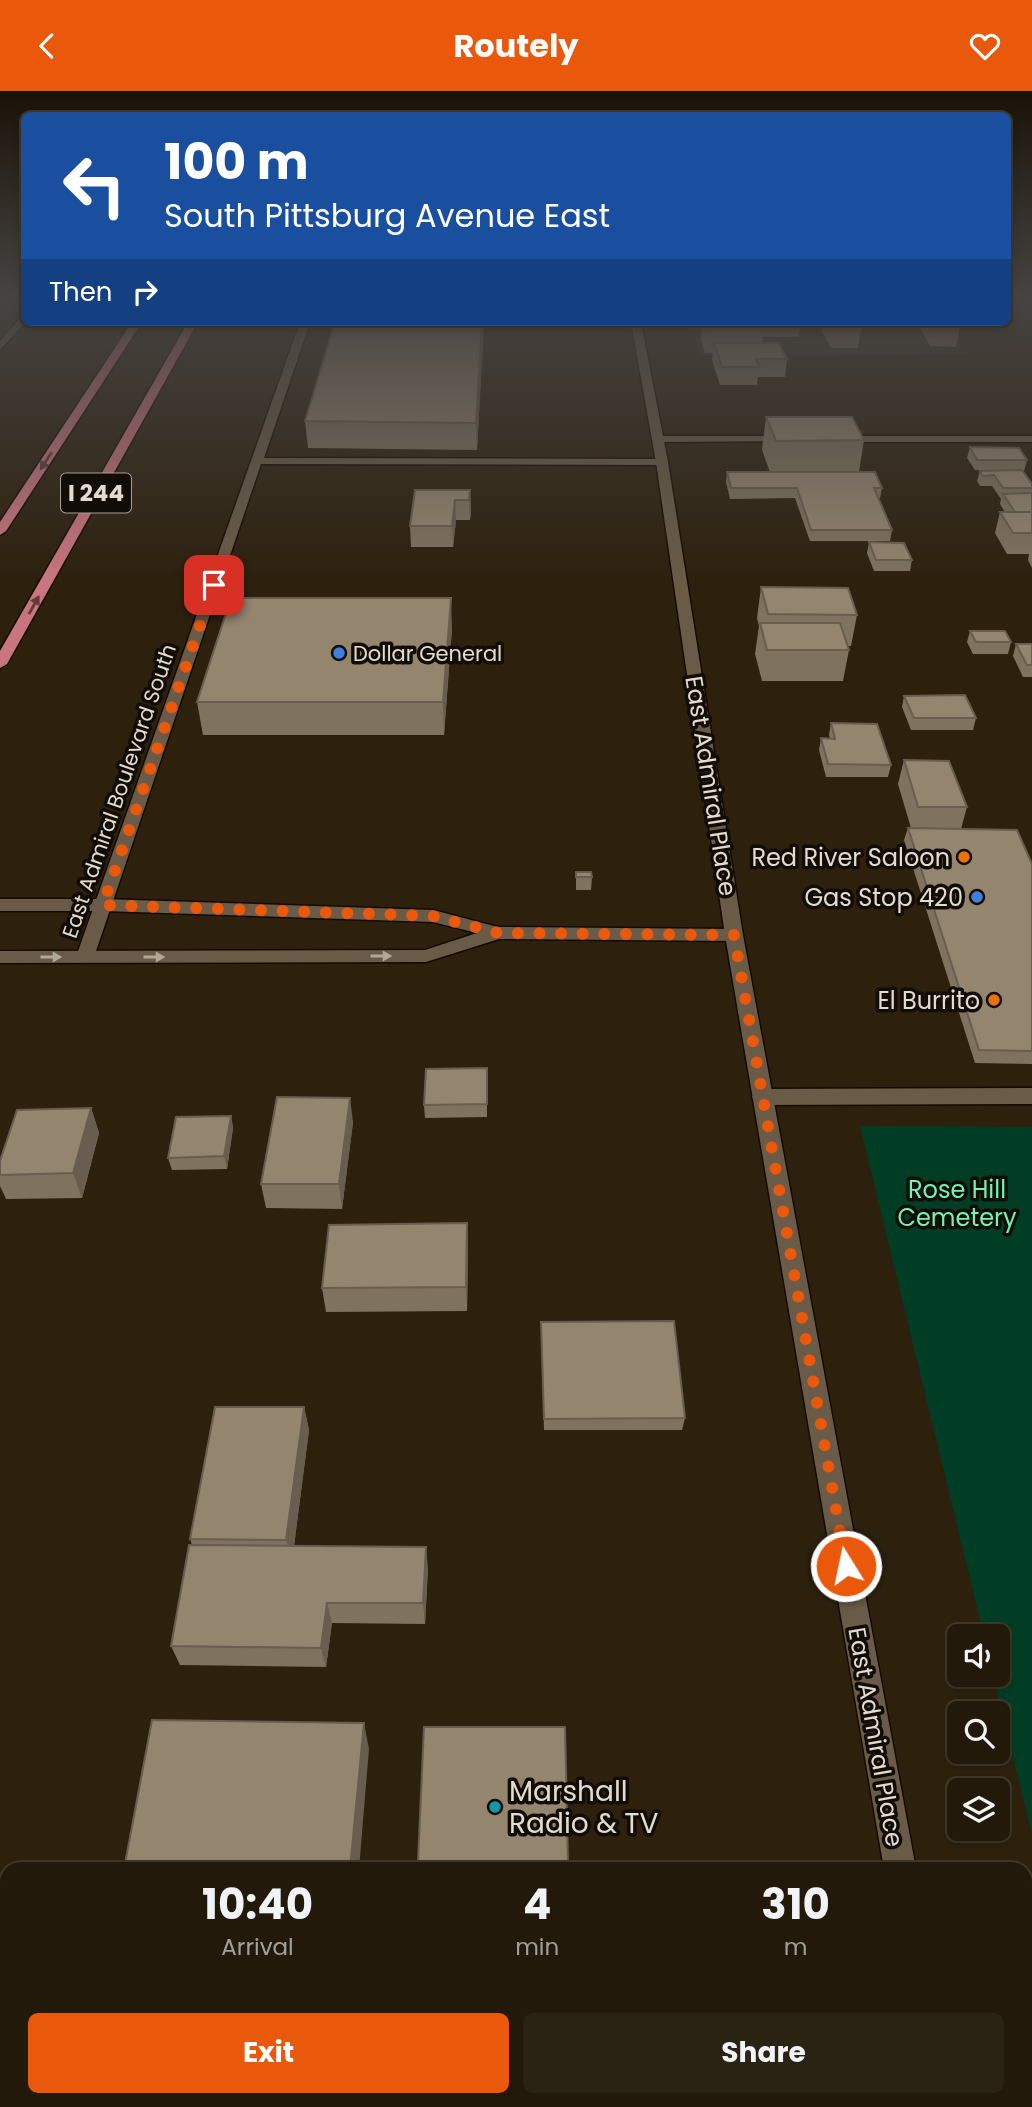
<!DOCTYPE html>
<html lang="en">
<head>
<meta charset="utf-8">
<style>
  :root { --surface:#22190a; --page:#2a2213; --text:#f1f3f6; --muted:#a2a09c; --line:#3f382b; --accent:#ea580c }
  body { margin:0; font-family:Poppins,sans-serif; background:var(--page); color:var(--text); height:100vh; display:flex; flex-direction:column; font-size:26px; white-space:nowrap }
  * { box-sizing:border-box; margin:0 }
  p { font-size:23px; color:var(--muted) }
  .icon { flex:none; width:38px; height:38px; fill:none; stroke:currentColor; stroke-width:2; stroke-linecap:round; stroke-linejoin:round }
  .map { position:relative; flex:1; overflow:hidden }
  .sheet { position:absolute; left:0px; top:1771px; width:1032px; height:245px; display:flex; flex-direction:column; background:var(--surface); border-radius:21px 21px 0 0; box-shadow:0 4px 10px #0003,0 0 0 2px var(--line) }
  .sheet>* { flex:none }
  .top-card { position:absolute; left:21px; top:21px; width:990px; height:214px; border-radius:10px; box-shadow:0 4px 10px #0003,0 0 0 2px var(--line); background:#1a4fa0; color:#fff; overflow:hidden }
  .buttons { position:absolute; left:947px; top:1533px; display:grid; gap:14px }
  .buttons a { display:grid; place-items:center; width:63px; height:63px; border-radius:10px; background:var(--surface); box-shadow:0 4px 10px #0003,0 0 0 2px var(--line); font-size:35px }
  .pin { position:absolute; display:grid; place-items:center; width:60px; height:60px; color:#fff; margin:-30px; border-radius:14px; box-shadow:0 4px 10px #0006 }
  .me { position:absolute; width:77px; margin:-38px; rotate:350deg; stroke-linejoin:round; filter:drop-shadow(0 0 5px #0008) }
  .turn { display:flex; align-items:center; gap:24px; height:147px; padding:0 28px; font-size:32px }
  .turn .icon { width:91px; height:91px; stroke-width:2.5 }
  .turn b { display:block; font-size:49px; line-height:60px }
  .then { display:flex; align-items:center; height:66px; padding:0 28px; background:#0003; gap:14px; font-size:26px }
  .eta { display:flex; justify-content:space-evenly; align-items:center; height:119px; text-align:center }
  .eta b { font-size:42px; font-weight:700; line-height:49px }
  .button { display:flex; gap:14px; margin-top:auto; padding:14px 28px }
  .button a { flex:1; height:80px; border-radius:10px; background:var(--accent); color:#fff; font-size:28px; font-weight:700; line-height:80px; text-align:center }
  .button a+a { background:var(--page); color:var(--text) }
  header { display:flex; justify-content:space-between; align-items:center; height:91px; padding:0 28px; background:var(--accent); color:#fff; font-size:32px; font-weight:700 }
  .map>svg:first-child { display:block }
  .industrial { fill:#382d1e }
  .green { fill:#003d25 }
  .lines { fill:none; stroke-linecap:round; stroke-linejoin:round }
  .minor-casing { stroke:#150a00; stroke-width:3 }
  .tertiary-casing { stroke:#150a00; stroke-width:3 }
  .secondary-casing { stroke:#150a00; stroke-width:3 }
  .motorway-casing { stroke:#150a00; stroke-width:3 }
  .minor { fill:#695b47; fill-rule:evenodd }
  .tertiary { fill:#695b47; fill-rule:evenodd }
  .secondary { fill:#695b47; fill-rule:evenodd }
  .motorway { fill:#c8757f; fill-rule:evenodd }
  .wall { fill:#7f725f }
  .shaded-wall { fill:#685d4e }
  .building { fill:#94856f; stroke:#685d4e; stroke-width:2 }
  .oneway { fill:#633b3c }
  .oneway2 { fill:#b2a899 }
  .route { stroke:#ea580c; stroke-width:12; stroke-dasharray:0 21.6 }
  .shop-dot { fill:#3f7fe0; stroke:#110c05; stroke-width:2.5 }
  .food-dot { fill:#e8710a; stroke:#110c05; stroke-width:2.5 }
  .culture-dot { fill:#0f9aa8; stroke:#110c05; stroke-width:2.5 }
  .labels { text-anchor:middle; dominant-baseline:central; stroke-width:7; stroke-linejoin:round; paint-order:stroke }
  .far-poi-label { font-size:21px; fill:#e3dbd0; stroke:#110c05; text-anchor:start }
  .far-street-label { font-size:21px; fill:#e3dbd0; stroke:#110c05 }
  .shield { fill:#110c05; stroke:#a49d93; stroke-width:2 }
  .shield-label { font-size:23px; font-weight:bold; fill:#e3dbd0 }
  .street-label { font-size:24px; fill:#e3dbd0; stroke:#110c05 }
  .poi-label { font-size:24px; fill:#e3dbd0; stroke:#110c05; text-anchor:end }
  .park-label { font-size:24px; fill:#6ef5b5; stroke:#110c05 }
  .near-poi-label { font-size:28px; fill:#e3dbd0; stroke:#110c05; text-anchor:start }
</style>
</head>
<body>
<header><svg class="icon" aria-label="back" viewBox="0 0 24 24"><path d="M15 5l-7 7 7 7"/></svg>Routely<svg class="icon" aria-label="heart" viewBox="0 0 24 24"><path d="M12 20l-8-8c-3-5 5-10 8-4 3-6 11-1 8 4z"/></svg></header>
<div class="map">
<svg width="1032" height="2016" viewBox="0 0 1032 2016">
  <rect width="100%" height="100%" fill="#2d210e"/>
  <!-- industrial -->
  <path class="industrial" d="M 688,231 L 945,231 L 968,263 L 701,265 Z"/>
  <!-- green -->
  <path class="green" d="M 860,1035 L 1032,1036 L 1032,1743 L 993,1584 L 998,1584 L 998,1545 L 984,1545 Z"/>
  <g class="lines">
    <defs>
      <g id="minor">
        <path d="M 20,227 L 24,227 L 26,231 L 0,259 L 0,250 Z"/>
        <path d="M 300,231 L 310,231 L 264,367 L 662,368 L 668,371 L 662,374 L 261,373 L 94,866 L 92,870 L 78,870 L 76,866 Z"/>
        <path d="M 793,345 L 797,346 L 797,350 L 659,351 L 654,348 L 659,345 Z"/>
        <path d="M 1032,345 L 1032,351 L 836,351 L 831,348 L 836,345 Z"/>
        <path d="M 1032,997 L 1032,1013 L 762,1014 L 755,1011 L 752,1006 L 755,1001 L 762,998 Z"/>
      </g>
      <path id="tertiary" d="M 0,808 L 103,808 L 433,819 L 498,836 L 734,838 L 743,844 L 734,850 L 499,848 L 426,871 L 0,872 L 0,860 L 425,859 L 477,842 L 433,831 L 103,820 L 0,820 Z"/>
      <g id="secondary">
        <path d="M 631,231 L 641,231 L 668,371 L 743,844 L 916,1778 L 884,1778 L 725,844 L 656,371 Z"/>
        <path d="M 923,2009 L 959,2009 L 960,2016 L 924,2016 Z"/>
      </g>
      <g id="motorway">
        <path d="M 132,231 L 142,231 L 6,440 L 0,444 L 0,431 Z"/>
        <path d="M 188,231 L 198,231 L 7,573 L 0,577 L 0,560 Z"/>
      </g>
    </defs>
    <!-- minor casing -->
    <use href="#minor" class="minor-casing"/>
    <!-- tertiary casing -->
    <use href="#tertiary" class="tertiary-casing"/>
    <!-- secondary casing -->
    <use href="#secondary" class="secondary-casing"/>
    <!-- motorway casing -->
    <use href="#motorway" class="motorway-casing"/>
    <!-- minor -->
    <use href="#minor" class="minor"/>
    <!-- tertiary -->
    <use href="#tertiary" class="tertiary"/>
    <!-- secondary -->
    <use href="#secondary" class="secondary"/>
    <!-- motorway -->
    <use href="#motorway" class="motorway"/>
  </g>
  <!-- wall -->
  <g class="wall">
    <path d="M 335,231 L 484,231 L 477,359 L 308,357 L 305,330 Z"/>
    <path d="M 702,231 L 801,231 L 799,246 L 763,246 L 762,252 L 787,268 L 785,286 L 758,286 L 757,294 L 720,294 L 712,269 L 713,262 L 705,262 L 701,248 Z"/>
    <path d="M 824,231 L 861,231 L 862,232 L 858,257 L 831,257 L 822,241 Z"/>
    <path d="M 916,231 L 961,231 L 956,256 L 930,255 Z"/>
    <path d="M 766,326 L 864,349 L 859,381 L 882,397 L 880,407 L 879,407 L 892,439 L 890,450 L 810,450 L 795,407 L 730,408 L 726,391 L 727,381 L 770,381 L 762,359 Z"/>
    <path d="M 970,356 L 1027,369 L 1024,380 L 1022,380 L 1032,393 L 1032,477 L 1028,469 L 1029,463 L 1007,463 L 995,442 L 1000,421 L 1005,421 L 1000,413 L 1001,408 L 992,395 L 980,395 L 977,390 L 980,380 L 1015,380 L 975,379 L 967,367 Z"/>
    <path d="M 470,399 L 471,420 L 470,429 L 456,429 L 453,456 L 411,456 L 410,435 Z"/>
    <path d="M 869,451 L 912,469 L 910,480 L 874,480 L 867,462 Z"/>
    <path d="M 761,496 L 857,524 L 851,555 L 848,555 L 849,559 L 843,590 L 762,590 L 755,563 L 759,535 L 757,527 Z"/>
    <path d="M 452,537 L 444,644 L 203,644 L 197,611 Z"/>
    <path d="M 970,540 L 1011,551 L 1008,563 L 973,563 L 967,551 Z"/>
    <path d="M 1016,553 L 1032,553 L 1032,586 L 1023,586 L 1013,565 Z"/>
    <path d="M 904,605 L 976,627 L 973,639 L 911,639 L 902,616 Z"/>
    <path d="M 831,632 L 891,674 L 888,686 L 826,686 L 819,659 L 821,647 L 830,647 L 829,644 Z"/>
    <path d="M 904,669 L 967,716 L 961,738 L 1032,773 L 1032,973 L 975,972 L 904,749 L 908,737 L 911,737 L 898,693 Z"/>
    <path d="M 576,781 L 592,786 L 591,799 L 576,799 Z"/>
    <path d="M 487,977 L 487,1026 L 425,1027 L 424,1014 Z"/>
    <path d="M 91,1017 L 99,1042 L 82,1107 L 6,1108 L 0,1095 L 0,1070 Z"/>
    <path d="M 231,1025 L 233,1037 L 227,1078 L 172,1079 L 168,1067 Z"/>
    <path d="M 353,1031 L 342,1118 L 266,1117 L 261,1093 Z"/>
    <path d="M 467,1132 L 468,1156 L 467,1220 L 326,1221 L 322,1197 Z"/>
    <path d="M 541,1231 L 685,1327 L 682,1339 L 544,1339 Z"/>
    <path d="M 304,1316 L 309,1339 L 294,1455 L 428,1477 L 425,1533 L 332,1532 L 326,1576 L 180,1574 L 171,1555 L 192,1454 L 190,1448 Z"/>
    <path d="M 418,1771 L 568,1771 L 567,1778 L 420,1778 Z"/>
  </g>
  <!-- shaded-wall -->
  <g class="shaded-wall">
    <path d="M 482,231 L 484,231 L 484,233 L 477,359 L 476,332 Z"/>
    <path d="M 470,399 L 471,420 L 470,429 L 469,409 Z"/>
    <path d="M 455,409 L 456,429 L 453,456 L 452,435 Z"/>
    <path d="M 451,507 L 452,537 L 444,644 L 443,611 Z"/>
    <path d="M 350,1007 L 353,1031 L 342,1118 L 339,1093 Z"/>
    <path d="M 91,1017 L 99,1042 L 82,1107 L 73,1082 Z"/>
    <path d="M 231,1025 L 233,1037 L 227,1078 L 224,1065 Z"/>
    <path d="M 467,1132 L 468,1156 L 467,1220 L 466,1196 Z"/>
    <path d="M 304,1316 L 309,1339 L 292,1470 L 286,1449 Z"/>
    <path d="M 426,1456 L 428,1477 L 425,1533 L 423,1512 Z"/>
    <path d="M 327,1512 L 332,1532 L 326,1576 L 321,1557 Z"/>
    <path d="M 364,1632 L 369,1658 L 359,1778 L 350,1778 Z"/>
    <rect x="210" y="2009" width="11" height="7"/>
  </g>
  <!-- building -->
  <g class="building">
    <path d="M 335,231 L 482,231 L 476,332 L 305,330 Z"/>
    <path d="M 706,231 L 761,231 L 764,237 L 708,237 Z"/>
    <path d="M 834,231 L 861,231 L 862,232 L 835,233 Z"/>
    <path d="M 714,252 L 779,252 L 787,268 L 756,268 L 759,276 L 722,276 Z"/>
    <path d="M 766,326 L 852,326 L 864,349 L 776,350 Z"/>
    <path d="M 970,356 L 1019,357 L 1027,369 L 977,369 Z"/>
    <path d="M 1022,379 L 1032,393 L 1032,397 L 1003,397 L 994,384 L 983,385 L 980,380 Z"/>
    <path d="M 727,381 L 875,381 L 882,397 L 874,397 L 892,439 L 811,439 L 797,397 L 731,397 Z"/>
    <path d="M 415,399 L 470,399 L 469,409 L 455,409 L 452,435 L 410,435 Z"/>
    <path d="M 1032,402 L 1032,421 L 1015,421 L 1003,403 Z"/>
    <path d="M 1000,421 L 1032,421 L 1032,442 L 1013,442 Z"/>
    <path d="M 869,451 L 904,452 L 912,469 L 876,469 Z"/>
    <path d="M 761,496 L 848,497 L 857,524 L 768,523 Z"/>
    <path d="M 231,507 L 451,507 L 443,611 L 197,611 Z"/>
    <path d="M 760,532 L 840,532 L 849,559 L 767,559 Z"/>
    <path d="M 970,540 L 1005,540 L 1011,551 L 976,551 Z"/>
    <path d="M 1016,553 L 1032,553 L 1032,574 L 1027,574 Z"/>
    <path d="M 965,604 L 976,627 L 914,627 L 904,605 Z"/>
    <path d="M 831,632 L 877,633 L 891,674 L 828,673 L 821,647 L 835,648 Z"/>
    <path d="M 904,669 L 949,670 L 967,716 L 918,716 Z"/>
    <path d="M 908,737 L 1017,739 L 1032,773 L 1032,960 L 979,959 Z"/>
    <path d="M 576,781 L 591,781 L 592,786 L 576,786 Z"/>
    <path d="M 487,977 L 487,1013 L 424,1014 L 426,978 Z"/>
    <path d="M 277,1006 L 350,1007 L 339,1093 L 261,1093 Z"/>
    <path d="M 91,1017 L 73,1082 L 0,1084 L 0,1070 L 17,1019 Z"/>
    <path d="M 231,1025 L 224,1065 L 168,1067 L 176,1026 Z"/>
    <path d="M 467,1132 L 466,1196 L 322,1197 L 329,1134 Z"/>
    <path d="M 674,1230 L 685,1327 L 544,1328 L 541,1231 Z"/>
    <path d="M 215,1316 L 304,1316 L 286,1449 L 190,1448 Z"/>
    <path d="M 189,1454 L 426,1456 L 423,1512 L 327,1512 L 321,1557 L 171,1555 Z"/>
    <path d="M 152,1629 L 364,1632 L 350,1778 L 124,1778 Z"/>
    <path d="M 424,1636 L 565,1636 L 568,1771 L 418,1771 Z"/>
    <path d="M 84,2009 L 210,2009 L 210,2016 L 83,2016 Z"/>
  </g>
  <!-- one-way arrows -->
  <defs><path id="oneway-solid" d="M-6-.8H1V-3.2L6.5 0L1 3.2V.8H-6Z" transform="scale(1.75)"/></defs>
  <g class="oneway">
    <use href="#oneway-solid" transform="translate(46 370) rotate(123)"/>
    <use href="#oneway-solid" transform="translate(34 514) rotate(-61)"/>
  </g>
  <g class="oneway2">
    <use href="#oneway-solid" transform="translate(381 865)"/>
    <use href="#oneway-solid" transform="translate(51 866)"/>
    <use href="#oneway-solid" transform="translate(154 866)"/>
  </g>
  <!-- sky -->
  <linearGradient id="sky" x2="0" y2="1"><stop stop-color="#191208"/><stop offset="0.42" stop-color="#464341"/><stop offset="1" stop-color="#464341" stop-opacity="0"/></linearGradient>
  <rect width="1032" height="488" fill="url(#sky)"/>
  <g class="lines">
    <!-- route -->
    <path class="route" d="M 214,494 L 103,814 L 433,825 L 498,842 L 734,844 L 846,1475"/>
  </g>
  <!-- markers -->
  <g class="shop-dot">
    <circle cx="339" cy="562" r="7"/>
    <circle cx="977" cy="806" r="7"/>
  </g>
  <g class="food-dot">
    <circle cx="964" cy="766" r="7"/>
    <circle cx="994" cy="909" r="7"/>
  </g>
  <circle class="culture-dot" cx="495" cy="1716" r="7"/>
  <g class="labels">
    <!-- far-poi labels -->
    <g class="far-poi-label">
      <text x="353" y="562">Dollar General</text>
    </g>
    <!-- far-street labels -->
    <g class="far-street-label">
      <text transform="translate(119 700) rotate(-71)">East Admiral Boulevard South</text>
    </g>
    <!-- shield labels -->
    <rect class="shield" x="61" y="382.5" width="70" height="39" rx="5"/>
    <g class="shield-label">
      <text x="96" y="402">I 244</text>
    </g>
    <!-- street labels -->
    <g class="street-label">
      <text transform="translate(711 695) rotate(81)">East Admiral Place</text>
      <text transform="translate(876 1646) rotate(80)">East Admiral Place</text>
    </g>
    <!-- poi labels -->
    <g class="poi-label">
      <text x="950" y="766">Red River Saloon</text>
      <text x="963" y="806">Gas Stop 420</text>
      <text x="980" y="909">El Burrito</text>
    </g>
    <!-- park labels -->
    <g class="park-label">
      <text x="957" y="1098">Rose Hill<tspan x="957" dy="28">Cemetery</tspan></text>
    </g>
    <!-- near-poi labels -->
    <g class="near-poi-label">
      <text x="509" y="1700">Marshall<tspan x="509" dy="32">Radio &amp; TV</tspan></text>
    </g>
  </g>
</svg>
<div class="buttons">
<a><svg class="icon" aria-label="sound" viewBox="0 0 24 24"><path d="M4 9h4l5-4v14l-5-4H4zM17 9q2 3 0 6"/></svg></a>
<a><svg class="icon" aria-label="search" viewBox="0 0 24 24"><circle cx="10" cy="10" r="6"/><path d="M15 15l6 6"/></svg></a>
<a><svg class="icon" aria-label="layers" viewBox="0 0 24 24"><path d="M12 4l9 5-9 5-9-5zM3 14l9 5 9-5"/></svg></a>
</div>
<div class="pin" style="left:214px;top:494px;background:#d93025"><svg class="icon" aria-label="arrive" viewBox="0 0 24 24"><path d="M6 21V4h12l-3 4 3 4H6"/></svg></div>
<svg class="me" style="left:846px;top:1475px" viewBox="-20 -20 40 40"><circle r="17" fill="#ea580c" stroke="#fff" stroke-width="3"/><path d="M0-11L8 9 0 5-8 9z" fill="#fff"/></svg>
<div class="top-card">
<div class="turn"><svg class="icon" aria-label="left" viewBox="0 0 24 24"><path d="M17 20v-9H6M10 6l-5 5 5 5"/></svg><div><b>100 m</b>South Pittsburg Avenue East</div></div>
<div class="then">Then<svg class="icon" aria-label="right" viewBox="0 0 24 24"><path d="M7 20v-9h11M14 6l5 5-5 5"/></svg></div>
</div>
<section class="sheet">
<div class="eta">
<div><b>10:40</b><p>Arrival</p></div>
<div><b>4</b><p>min</p></div>
<div><b>310</b><p>m</p></div>
</div>
<div class="button"><a>Exit</a><a>Share</a></div>
</section>
</div>
</body>
</html>
